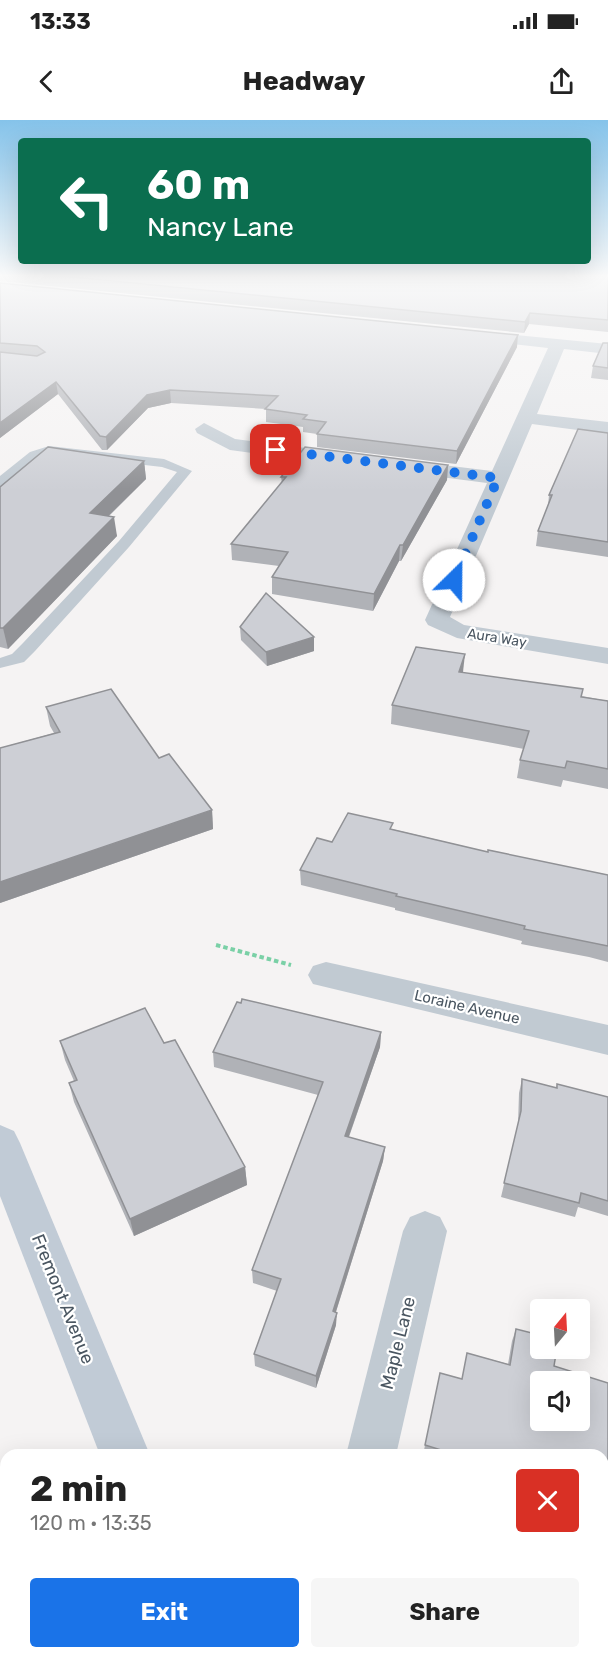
<!DOCTYPE html>
<html lang="en">
<head>
<meta charset="utf-8">
<style>
  :root { --surface:#fff; --page:#f6f6f6; --text:#222; --muted:#767676; --accent:#1a73e8 }
  body { margin:0; font-family:Rubik,sans-serif; background:var(--page); color:var(--text); height:100vh; display:flex; flex-direction:column; font-size:22px; white-space:nowrap }
  * { box-sizing:border-box; margin:0 }
  p { font-size:20px; color:var(--muted) }
  .icon { flex:none; width:33px; height:33px; fill:none; stroke:currentColor; stroke-width:2; stroke-linecap:round; stroke-linejoin:round }
  .map { position:relative; flex:1; overflow:hidden }
  .details { position:absolute; left:0px; top:1329px; width:609px; height:210px; display:flex; flex-direction:column; background:var(--surface); border-radius:18px 18px 0 0; box-shadow:0 6px 24px #0002 }
  .details>* { flex:none }
  .top-card { position:absolute; left:18px; top:18px; width:573px; height:126px; border-radius:6px; box-shadow:0 6px 24px #0002; background:#0b6e4f; color:#fff; overflow:hidden }
  .needle { width:39px; rotate:18deg }
  .buttons { position:absolute; left:530px; top:1179px; display:grid; gap:12px }
  .buttons a { display:grid; place-items:center; width:60px; height:60px; border-radius:6px; background:var(--surface); box-shadow:0 6px 24px #0002; font-size:30px }
  .pin { position:absolute; display:grid; place-items:center; width:51px; height:51px; color:#fff; margin:-26px; border-radius:12px; box-shadow:0 3px 9px #0006 }
  .me { position:absolute; width:66px; margin:-33px; rotate:23deg; stroke-linejoin:round; filter:drop-shadow(0 0 4px #0008) }
  .turn { display:flex; align-items:center; gap:21px; height:126px; padding:0 30px; font-size:27px }
  .turn .icon { width:78px; height:78px; stroke-width:2.5 }
  .turn b { display:block; font-size:42px; line-height:51px }
  .round { display:grid; place-items:center; flex:none; width:63px; height:63px; border-radius:6px; background:var(--page) }
  .head { display:flex; align-items:center; justify-content:space-between; height:102px; padding:0 30px }
  h1 { font-size:36px; font-weight:700; line-height:45px }
  .button { display:flex; gap:12px; margin-top:auto; padding:12px 30px }
  .button a { flex:1; height:69px; border-radius:6px; background:var(--accent); color:#fff; font-size:24px; font-weight:700; line-height:69px; text-align:center }
  .button a+a { background:var(--page); color:var(--text) }
  .status { display:flex; justify-content:space-between; align-items:center; height:42px; padding:0 30px; background:var(--surface); direction:ltr }
  .status svg { height:16px; fill:currentColor }
  header { display:flex; justify-content:space-between; align-items:center; height:78px; padding:0 30px; background:var(--surface); font-size:27px; font-weight:700 }
  .map>svg:first-child { display:block }
  .lines { fill:none; stroke-linecap:round; stroke-linejoin:round }
  .path { stroke:#7ad0a6; stroke-width:4; stroke-dasharray:4.5 3; stroke-linecap:butt }
  .lane { fill:#c1cad2; fill-rule:evenodd }
  .street { fill:#c1cad2; fill-rule:evenodd }
  .secondary { fill:#c1cbd6; fill-rule:evenodd }
  .wall { fill:#b0b2b7 }
  .shaded-wall { fill:#909195 }
  .building { fill:#cdcfd5; stroke:#909195; stroke-width:1.5; fill-rule:evenodd }
  .route { stroke:#1a73e8; stroke-width:10; stroke-dasharray:0 18 }
  .labels { text-anchor:middle; dominant-baseline:central; stroke-width:4.5; stroke-linejoin:round; paint-order:stroke }
  .far-street-label { font-size:14px; fill:#4a5661; stroke:#fff }
  .street-label { font-size:15px; fill:#4a5661; stroke:#fff }
  .near-street-label { font-size:18px; fill:#4a5661; stroke:#fff }
</style>
</head>
<body>
<div class="status"><b>13:33</b><svg viewBox="0 0 49 12"><path d="M0 12V9h3v3zM5 12V6h3v6zM10 12V3h3v9zM15 12V0h3v12zM26 1h20v11H26zM47 4h2v5h-2z"/></svg></div>
<header><svg class="icon" aria-label="back" viewBox="0 0 24 24"><path d="M15 5l-7 7 7 7"/></svg>Headway<svg class="icon" aria-label="share" viewBox="0 0 24 24"><path d="M12 15V3M7 8l5-5 5 5M5 13v7h14v-7"/></svg></header>
<div class="map">
<svg width="608" height="1539" viewBox="0 0 608 1539">
  <rect width="100%" height="100%" fill="#f5f3f3"/>
  <g class="lines">
    <!-- path -->
    <path class="path" d="M 216,825 L 291,845"/>
    <!-- lane -->
    <path class="lane" d="M 49,326 L 164,339 L 192,351 L 129,427 L 35,531 L 24,542 L 0,548 L 0,538 L 12,534 L 23,523 L 119,421 L 177,352 L 162,347 L 50,334 L 40,338 L 0,367 L 0,356 L 30,332 Z"/>
    <!-- street -->
    <g class="street">
      <path d="M 473,211 L 608,224 L 608,234 L 564,229 L 537,294 L 608,302 L 608,314 L 532,304 L 450,497 L 464,505 L 608,528 L 608,544 L 457,518 L 428,505 L 425,500 L 487,363 L 402,352 L 392,346 L 402,340 L 492,351 L 548,228 L 467,219 L 465,216 Z"/>
      <path d="M 204,303 L 235,319 L 345,333 L 355,339 L 345,345 L 230,330 L 197,313 L 195,309 Z"/>
      <path d="M 326,842 L 608,905 L 608,935 L 313,864 L 308,855 L 313,846 Z"/>
      <path d="M 425,1091 L 440,1097 L 447,1111 L 396,1335 L 346,1335 L 403,1111 L 410,1097 Z"/>
    </g>
    <!-- secondary -->
    <g class="secondary">
      <path d="M 0,1005 L 14,1011 L 20,1023 L 150,1335 L 100,1335 L 0,1076 Z"/>
      <path d="M 603,1494 L 608,1496 L 608,1539 L 582,1539 L 579,1533 L 603,1533 Z"/>
      <path d="M 242,1533 L 300,1533 L 298,1539 L 240,1539 Z"/>
    </g>
  </g>
  <!-- wall -->
  <g class="wall">
    <path d="M 0,155 L 608,155 L 608,212 L 529,204 L 524,213 L 0,161 Z"/>
    <path d="M 0,163 L 517,227 L 456,344 L 317,327 L 317,314 L 303,312 L 303,307 L 266,302 L 266,289 L 171,283 L 148,288 L 107,330 L 102,330 L 58,274 L 0,318 Z"/>
    <path d="M 608,223 L 608,260 L 591,258 L 593,246 Z"/>
    <path d="M 608,313 L 608,437 L 536,426 L 538,411 L 548,386 L 549,375 Z"/>
    <path d="M 144,341 L 146,359 L 109,396 L 117,416 L 8,529 L 0,527 L 0,367 Z"/>
    <path d="M 448,345 L 447,360 L 401,441 L 399,441 L 373,491 L 272,474 L 272,457 L 279,446 L 232,440 L 231,424 L 282,363 L 281,357 Z"/>
    <path d="M 240,507 L 314,531 L 267,546 L 241,520 Z"/>
    <path d="M 463,553 L 608,581 L 608,669 L 563,660 L 561,667 L 517,658 L 520,640 L 524,629 L 391,604 L 392,585 Z"/>
    <path d="M 46,587 L 159,638 L 212,690 L 213,709 L 0,783 L 0,628 L 54,613 L 50,606 Z"/>
    <path d="M 392,709 L 488,732 L 608,755 L 608,842 L 589,837 L 521,824 L 522,821 L 395,790 L 395,788 L 301,765 L 300,750 L 332,722 Z"/>
    <path d="M 381,912 L 380,927 L 349,1017 L 385,1027 L 383,1041 L 336,1192 L 336,1205 L 316,1268 L 255,1246 L 254,1234 L 277,1171 L 253,1163 L 252,1150 L 318,975 L 214,947 L 213,932 Z"/>
    <path d="M 60,921 L 164,923 L 245,1047 L 247,1065 L 134,1116 L 74,982 L 69,963 L 74,961 L 65,940 Z"/>
    <path d="M 522,959 L 556,968 L 557,964 L 608,977 L 608,1096 L 578,1087 L 575,1097 L 501,1077 L 518,1005 L 519,973 Z"/>
    <path d="M 516,1209 L 554,1246 L 608,1263 L 608,1371 L 603,1369 L 603,1335 L 423,1335 L 440,1253 L 462,1259 L 467,1233 L 508,1244 L 512,1221 Z"/>
  </g>
  <!-- shaded-wall -->
  <g class="shaded-wall">
    <path d="M 530,193 L 529,204 L 524,213 L 525,202 Z"/>
    <path d="M 518,215 L 517,227 L 456,344 L 457,331 Z"/>
    <path d="M 56,262 L 58,274 L 0,318 L 0,303 Z"/>
    <path d="M 170,270 L 171,283 L 148,288 L 107,330 L 106,317 L 147,275 Z"/>
    <path d="M 144,341 L 146,359 L 92,412 L 90,393 Z"/>
    <path d="M 448,345 L 447,360 L 401,441 L 403,425 Z"/>
    <path d="M 114,397 L 117,416 L 8,529 L 3,508 Z"/>
    <path d="M 400,425 L 399,441 L 373,491 L 374,474 Z"/>
    <path d="M 314,517 L 314,531 L 267,546 L 266,532 Z"/>
    <path d="M 465,534 L 463,552 L 457,570 L 459,552 Z"/>
    <path d="M 212,690 L 213,709 L 0,783 L 0,762 Z"/>
    <path d="M 381,912 L 380,927 L 344,1030 L 345,1016 Z"/>
    <path d="M 385,1027 L 383,1041 L 332,1204 L 333,1191 Z"/>
    <path d="M 245,1047 L 247,1065 L 134,1116 L 130,1099 Z"/>
    <path d="M 337,1193 L 336,1205 L 316,1268 L 316,1256 Z"/>
  </g>
  <!-- building -->
  <g class="building">
    <path d="M 53,155 L 608,155 L 608,200 L 530,193 L 525,202 Z"/>
    <path d="M 0,163 L 518,215 L 457,331 L 317,314 L 326,302 L 303,299 L 307,295 L 265,289 L 278,276 L 170,270 L 147,275 L 106,317 L 100,316 L 56,262 L 0,303 L 0,232 L 37,236 L 45,232 L 37,226 L 0,223 Z"/>
    <path d="M 603,223 L 608,223 L 608,248 L 593,246 Z"/>
    <path d="M 578,309 L 608,313 L 608,422 L 538,411 L 552,375 L 549,375 Z"/>
    <path d="M 48,327 L 144,341 L 90,393 L 114,397 L 3,508 L 0,508 L 0,367 Z"/>
    <path d="M 305,327 L 448,345 L 403,425 L 400,425 L 374,474 L 272,457 L 288,432 L 231,424 L 286,357 L 281,357 Z"/>
    <path d="M 266,473 L 314,517 L 266,532 L 240,507 Z"/>
    <path d="M 416,527 L 465,534 L 459,552 L 583,569 L 581,577 L 608,581 L 608,649 L 567,641 L 565,648 L 520,640 L 529,611 L 392,585 Z"/>
    <path d="M 111,569 L 159,638 L 169,634 L 212,690 L 0,762 L 0,628 L 60,612 L 46,587 Z"/>
    <path d="M 348,693 L 393,703 L 390,709 L 488,732 L 488,730 L 608,755 L 608,826 L 524,809 L 525,806 L 396,776 L 397,774 L 300,750 L 317,718 L 332,722 Z"/>
    <path d="M 242,879 L 381,912 L 345,1016 L 385,1027 L 333,1191 L 337,1193 L 316,1256 L 254,1234 L 281,1159 L 252,1150 L 323,962 L 213,932 L 237,882 L 241,883 Z"/>
    <path d="M 145,888 L 164,923 L 175,920 L 245,1047 L 130,1099 L 69,963 L 77,960 L 60,921 Z"/>
    <path d="M 522,959 L 557,968 L 557,964 L 608,977 L 608,1081 L 581,1073 L 579,1083 L 504,1063 L 521,991 Z"/>
    <path d="M 516,1209 L 540,1215 L 540,1228 L 557,1228 L 554,1246 L 608,1263 L 608,1358 L 603,1357 L 603,1335 L 457,1335 L 425,1325 L 440,1253 L 462,1259 L 467,1233 L 510,1245 ZM 540,1262 L 579,1262 L 579,1300 L 540,1300 Z"/>
  </g>
  <!-- sky -->
  <linearGradient id="sky" x2="0" y2="1"><stop stop-color="#85c3ea"/><stop offset="0.42" stop-color="#fafafa"/><stop offset="1" stop-color="#fafafa" stop-opacity="0"/></linearGradient>
  <rect width="608" height="371" fill="url(#sky)"/>
  <g class="lines">
    <!-- route -->
    <path class="route" d="M 276,330 L 498,358 L 454,460"/>
  </g>
  <g class="labels">
    <!-- far-street labels -->
    <g class="far-street-label">
      <text transform="translate(497 518) rotate(9)">Aura Way</text>
    </g>
    <!-- street labels -->
    <g class="street-label">
      <text transform="translate(467 887) rotate(13)">Loraine Avenue</text>
    </g>
    <!-- near-street labels -->
    <g class="near-street-label">
      <text transform="translate(63 1179) rotate(68)">Fremont Avenue</text>
      <text transform="translate(398 1223) rotate(-76)">Maple Lane</text>
    </g>
  </g>
</svg>
<div class="buttons">
<a><svg class="needle" viewBox="-14 -14 28 28"><path d="M0-13l5 13h-10z" fill="#e53935"/><path d="M0 13l5-13h-10z" fill="#767676"/></svg></a>
<a><svg class="icon" aria-label="sound" viewBox="0 0 24 24"><path d="M4 9h4l5-4v14l-5-4H4zM17 9q2 3 0 6"/></svg></a>
</div>
<div class="pin" style="left:276px;top:330px;background:#d93025"><svg class="icon" aria-label="arrive" viewBox="0 0 24 24"><path d="M6 21V4h12l-3 4 3 4H6"/></svg></div>
<svg class="me" style="left:454px;top:460px" viewBox="-20 -20 40 40"><circle r="19" fill="#fff"/><path d="M0-13L10 11 0 6-10 11z" fill="#1a73e8"/></svg>
<div class="top-card">
<div class="turn"><svg class="icon" aria-label="left" viewBox="0 0 24 24"><path d="M17 20v-9H6M10 6l-5 5 5 5"/></svg><div><b>60 m</b>Nancy Lane</div></div>
</div>
<section class="details">
<div class="head"><div><h1>2 min</h1><p>120 m · 13:35</p></div><a class="round" style="background:#d93025;color:#fff"><svg class="icon" aria-label="close" viewBox="0 0 24 24"><path d="M6 6l12 12M18 6L6 18"/></svg></a></div>
<div class="button"><a>Exit</a><a>Share</a></div>
</section>
</div>
</body>
</html>
